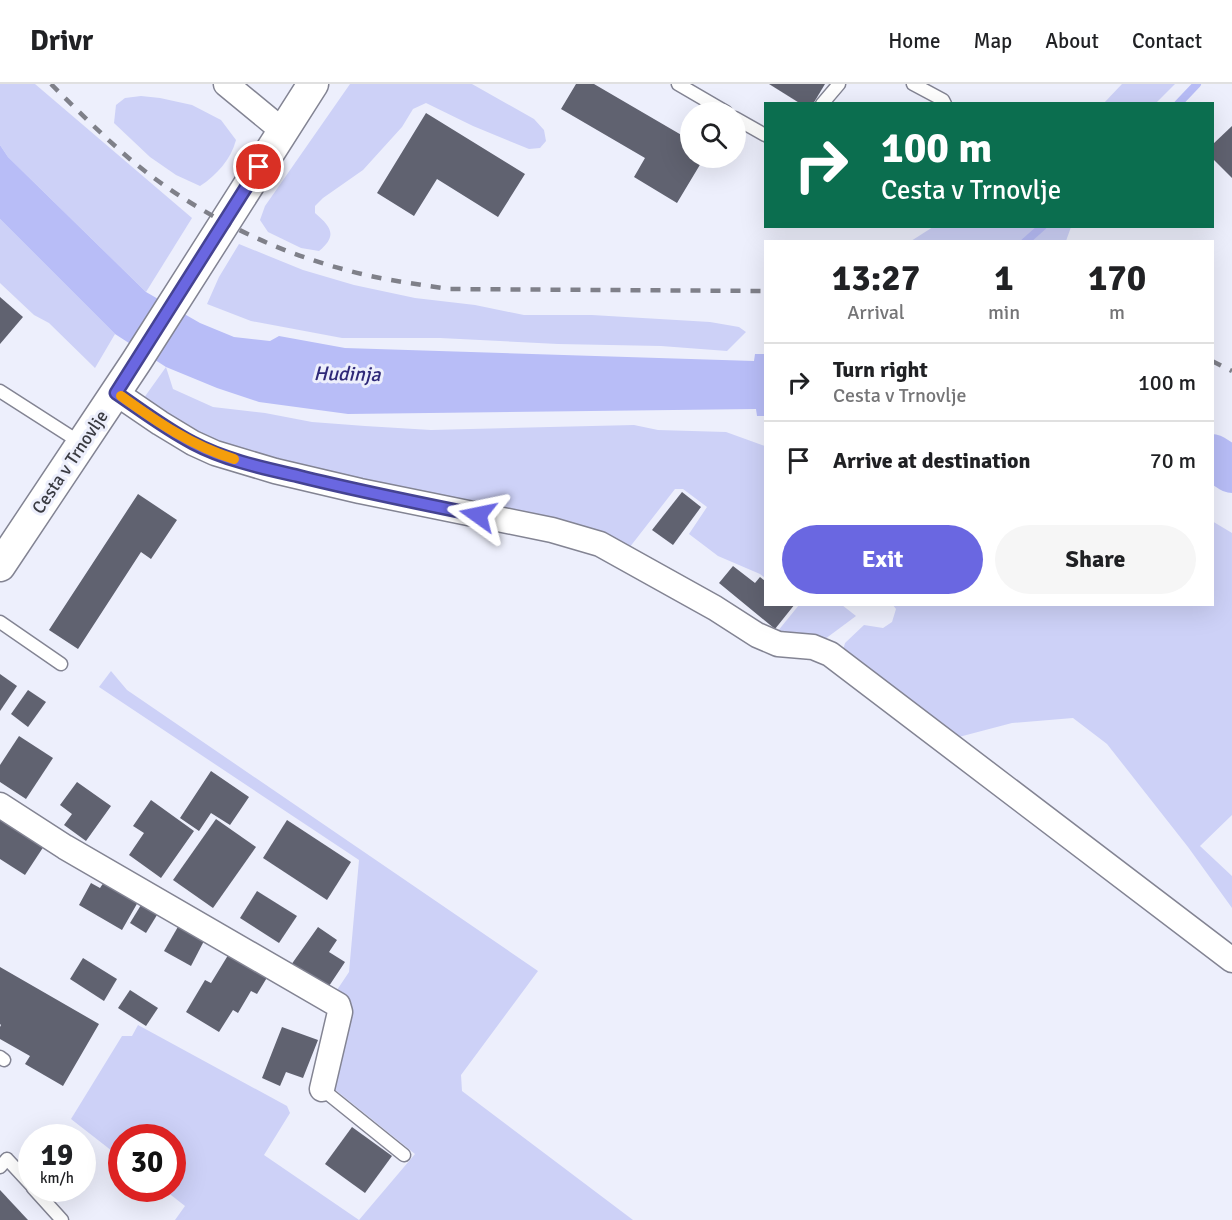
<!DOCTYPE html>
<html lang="en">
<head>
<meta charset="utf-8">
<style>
  :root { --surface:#fff; --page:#f6f6f6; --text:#202124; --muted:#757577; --line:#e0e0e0; --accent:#6a67e1 }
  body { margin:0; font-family:Signika,sans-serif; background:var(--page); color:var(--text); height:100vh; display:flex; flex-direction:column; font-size:22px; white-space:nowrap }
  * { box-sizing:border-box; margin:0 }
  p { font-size:20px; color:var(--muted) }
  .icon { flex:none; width:33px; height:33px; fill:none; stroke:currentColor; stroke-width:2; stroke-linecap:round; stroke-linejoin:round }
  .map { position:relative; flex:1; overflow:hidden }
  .drawer { position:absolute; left:764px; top:156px; width:450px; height:366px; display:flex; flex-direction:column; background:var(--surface); border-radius:0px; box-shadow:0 6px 24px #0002 }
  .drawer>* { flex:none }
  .hud { position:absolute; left:764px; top:18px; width:450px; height:126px; border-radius:0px; box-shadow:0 6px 24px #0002; background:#0b6e4f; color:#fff; overflow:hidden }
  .fabs { position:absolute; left:680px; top:18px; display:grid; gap:12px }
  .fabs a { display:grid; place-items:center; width:66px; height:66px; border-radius:50%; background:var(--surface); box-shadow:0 6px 24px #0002; font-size:30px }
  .speed { position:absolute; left:18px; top:1040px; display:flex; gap:12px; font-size:30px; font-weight:700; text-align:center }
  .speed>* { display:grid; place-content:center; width:78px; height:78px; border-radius:50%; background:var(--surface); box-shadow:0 6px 24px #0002; line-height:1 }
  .speed small { font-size:15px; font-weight:400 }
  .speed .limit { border:9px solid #d22; background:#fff; color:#111 }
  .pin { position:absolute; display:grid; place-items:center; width:51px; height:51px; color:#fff; margin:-26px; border:3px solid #fff; border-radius:50%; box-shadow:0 2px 6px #0007 }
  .me { position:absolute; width:66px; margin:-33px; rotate:282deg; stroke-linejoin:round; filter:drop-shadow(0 0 4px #0008) }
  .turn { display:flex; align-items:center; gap:21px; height:126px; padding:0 18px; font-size:27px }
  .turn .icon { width:78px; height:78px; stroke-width:2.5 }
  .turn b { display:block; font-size:42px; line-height:51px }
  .eta { display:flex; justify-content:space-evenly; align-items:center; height:102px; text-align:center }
  .eta b { font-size:36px; font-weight:700; line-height:42px }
  .cta { display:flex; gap:12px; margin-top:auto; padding:12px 18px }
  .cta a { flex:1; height:69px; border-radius:36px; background:var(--accent); color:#fff; font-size:24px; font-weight:700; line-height:69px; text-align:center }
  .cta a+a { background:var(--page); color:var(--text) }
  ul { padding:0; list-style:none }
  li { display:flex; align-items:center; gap:18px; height:78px; padding:0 18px; border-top:2px solid var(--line) }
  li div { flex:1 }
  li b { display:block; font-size:22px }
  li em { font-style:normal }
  header { display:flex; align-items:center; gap:36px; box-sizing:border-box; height:84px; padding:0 30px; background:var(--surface); border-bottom:2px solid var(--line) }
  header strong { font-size:28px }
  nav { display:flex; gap:33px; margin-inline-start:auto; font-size:21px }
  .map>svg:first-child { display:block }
  .green { fill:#cdd1f7 }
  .water { fill:#b8bdf7 }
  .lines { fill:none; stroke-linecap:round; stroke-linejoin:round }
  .stream { stroke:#b8bdf7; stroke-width:8 }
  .river { stroke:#b8bdf7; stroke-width:46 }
  .building { fill:#606270 }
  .service-casing { stroke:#838493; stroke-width:15 }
  .minor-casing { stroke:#838493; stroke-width:27 }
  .tertiary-casing { stroke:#838493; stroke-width:33 }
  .service { stroke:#fff; stroke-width:12 }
  .minor { stroke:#fff; stroke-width:24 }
  .tertiary { stroke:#fff; stroke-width:30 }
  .rail { stroke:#7f8089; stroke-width:4.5; stroke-dasharray:10 10; stroke-linecap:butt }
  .route-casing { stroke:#454392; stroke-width:15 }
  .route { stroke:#6a67e1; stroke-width:10 }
  .slow { stroke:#f59e0b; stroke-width:10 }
  .labels { text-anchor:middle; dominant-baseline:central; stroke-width:6; stroke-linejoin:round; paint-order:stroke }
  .street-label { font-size:18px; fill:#3a3b42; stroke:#edeffc }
  .water-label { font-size:20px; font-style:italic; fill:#2e2878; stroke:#edeffc }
</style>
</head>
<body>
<header>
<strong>Drivr</strong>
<nav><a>Home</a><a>Map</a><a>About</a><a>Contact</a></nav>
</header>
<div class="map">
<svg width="1232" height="1136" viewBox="0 0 1232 1136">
  <rect width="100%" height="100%" fill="#edeffc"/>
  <!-- green -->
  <g class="green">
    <path d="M 0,0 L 35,0 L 192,134 L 146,208 L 8,73 L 0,61 Z"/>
    <path d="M 350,0 L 472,0 L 534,35 L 544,46 L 546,57 L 540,64 L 529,65 L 473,42 L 426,19 L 413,25 L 402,43 L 363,86 L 323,114 L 315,122 L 315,129 C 331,143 338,151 319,167 L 301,164 L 268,148 L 260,136 L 265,122 Z"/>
    <path d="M 1122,0 L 1175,0 L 1156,19 L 1104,19 Z"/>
    <path d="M 141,12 L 160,14 L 192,21 L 221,36 L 236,56 C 231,75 217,91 200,102 L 176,91 L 150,73 L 114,39 L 116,21 L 125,14 Z"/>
    <path d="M 0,135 L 115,250 L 95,284 L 49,239 L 34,231 L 0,199 Z"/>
    <path d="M 933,143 L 933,142 L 1071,143 L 1066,157 L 911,157 Z"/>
    <path d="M 239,160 L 303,186 L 354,201 L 415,214 L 475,221 L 524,231 L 592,231 L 710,238 L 739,243 L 746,248 L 727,267 L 661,262 L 558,260 L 440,254 L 342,254 L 251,237 L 207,220 L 219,193 Z"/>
    <path d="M 166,283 L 173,305 L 213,323 L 265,329 L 312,338 L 365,342 L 431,346 L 634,341 L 658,346 L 726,348 L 765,362 L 765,494 L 760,490 L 718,472 L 689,450 L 707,423 L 683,405 L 675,405 L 626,468 L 363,400 L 197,354 L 141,318 Z"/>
    <path d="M 1212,437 L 1232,449 L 1232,731 L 1200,762 L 1232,792 L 1232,824 L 1188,763 L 1107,660 L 1073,634 L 1012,639 L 955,654 L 842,570 L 845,559 L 864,541 L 883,544 L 892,538 L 896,525 L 893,521 L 1212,520 Z"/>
    <path d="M 799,521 L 842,521 L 856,532 L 821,558 L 773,553 Z"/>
    <path d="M 111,587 L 127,606 L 538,887 L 461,991 L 462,1007 L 633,1136 L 359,1136 L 415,1070 L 333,1004 L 335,909 L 349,888 L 359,776 L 99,603 Z"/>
    <path d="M 138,941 L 287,1022 L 290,1029 L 264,1071 L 359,1136 L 175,1136 L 185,1122 L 162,1104 L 172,1104 L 172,1053 L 122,1053 L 121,1074 L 71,1035 L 122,952 L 132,952 Z"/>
  </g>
  <!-- water -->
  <path class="water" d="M 0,61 L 8,73 L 146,208 L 200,239 L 234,253 L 270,257 L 279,252 L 345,264 L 754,277 L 755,270 L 765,270 L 765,332 L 757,332 L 756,325 L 348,330 L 259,318 L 217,304 L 166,283 L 115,250 L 0,135 Z"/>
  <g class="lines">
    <!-- stream -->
    <g class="stream">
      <path d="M 1178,20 L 1197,0"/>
      <path d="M 1025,158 L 1043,142"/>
    </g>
    <!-- river -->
    <path class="river" d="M 1212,373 L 1232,386"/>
  </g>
  <!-- building -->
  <g class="building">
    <path d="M 576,0 L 594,0 L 690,56 L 690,74 L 704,74 L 677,119 L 634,93 L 645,74 L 561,25 Z"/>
    <path d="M 769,0 L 825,0 L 813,20 L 801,20 Z"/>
    <path d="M 426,29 L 525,90 L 498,133 L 437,95 L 414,132 L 377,109 Z"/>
    <path d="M 1232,42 L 1232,94 L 1212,74 L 1212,61 Z"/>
    <path d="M 0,213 L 23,233 L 0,260 Z"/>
    <path d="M 682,408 L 701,423 L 673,461 L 652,446 Z"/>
    <path d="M 138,410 L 177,436 L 151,475 L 141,468 L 78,565 L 49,546 Z"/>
    <path d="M 733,482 L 755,499 L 760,493 L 765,497 L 765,520 L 795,520 L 775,545 L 719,499 Z"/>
    <path d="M 0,590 L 17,602 L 0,627 Z"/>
    <path d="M 28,606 L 46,618 L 28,643 L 11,630 Z"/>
    <path d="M 19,652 L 53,674 L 26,715 L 0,698 L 0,681 Z"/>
    <path d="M 211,687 L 249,713 L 230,741 L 211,729 L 199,747 L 180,734 Z"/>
    <path d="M 77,698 L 111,722 L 86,757 L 64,741 L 72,730 L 60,721 Z"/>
    <path d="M 151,716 L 194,747 L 161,794 L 129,771 L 144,749 L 133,742 Z"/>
    <path d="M 0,733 L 44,762 L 25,791 L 0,775 Z"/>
    <path d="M 216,735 L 256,763 L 213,824 L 173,796 Z"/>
    <path d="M 287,736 L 351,778 L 327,816 L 263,774 Z"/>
    <path d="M 104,798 L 138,818 L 122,846 L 79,821 L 91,799 L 100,804 Z"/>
    <path d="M 257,807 L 297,832 L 279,859 L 240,834 Z"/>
    <path d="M 141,821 L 157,831 L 146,849 L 130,839 Z"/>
    <path d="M 179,841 L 205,855 L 191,882 L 164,867 Z"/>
    <path d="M 318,843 L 337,856 L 329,868 L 345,878 L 327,905 L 291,881 Z"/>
    <path d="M 230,868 L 268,892 L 257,910 L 251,907 L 238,929 L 233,926 L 219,948 L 186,928 L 205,896 L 211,899 Z"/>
    <path d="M 83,874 L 117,895 L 104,917 L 70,895 Z"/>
    <path d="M 0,883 L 99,940 L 63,1002 L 25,980 L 30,972 L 0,955 L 0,943 L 1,941 L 0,940 Z"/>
    <path d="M 130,906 L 158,924 L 146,942 L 118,924 Z"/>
    <path d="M 282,943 L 318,956 L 303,994 L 286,988 L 280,1002 L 262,994 Z"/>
    <path d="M 352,1043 L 392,1072 L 365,1109 L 325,1080 Z"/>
    <path d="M 0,1106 L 28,1136 L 0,1136 Z"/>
  </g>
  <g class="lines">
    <defs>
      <g id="service">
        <path d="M 678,0 L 726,28"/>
        <path d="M 913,0 L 943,16 L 945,20"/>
        <path d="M 822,20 L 839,0"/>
        <path d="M 735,34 L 765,51"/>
        <path d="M 0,307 L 81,359"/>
        <path d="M 0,538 L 61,580"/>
        <path d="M 0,973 L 4,976"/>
        <path d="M 322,1005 L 404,1071"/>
        <path d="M 0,1083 L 7,1075 L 32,1102"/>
        <path d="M 33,1104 L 62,1136"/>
      </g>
      <g id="minor">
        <path d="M 226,0 L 283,47"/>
        <path d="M 116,309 L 160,339 L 193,359 L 215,369 L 275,387 L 360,407 L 552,446 L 600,460 L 715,524 L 757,551 L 778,560 L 813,563 L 830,570 L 1232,876"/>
        <path d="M 0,721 L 65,763 L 338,921 L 340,928 L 322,1005"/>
      </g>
      <path id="tertiary" d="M 0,482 L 136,278 L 313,0"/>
    </defs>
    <!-- service casing -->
    <use href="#service" class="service-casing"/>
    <!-- minor casing -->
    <use href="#minor" class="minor-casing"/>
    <!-- tertiary casing -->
    <use href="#tertiary" class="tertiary-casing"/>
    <!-- service -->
    <use href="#service" class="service"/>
    <!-- minor -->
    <use href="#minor" class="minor"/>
    <!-- tertiary -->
    <use href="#tertiary" class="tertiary"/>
    <!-- rail -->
    <g class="rail">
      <path d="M 51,0 C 77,26 103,52 131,76 C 194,128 271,167 350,187 C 383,196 416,200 449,205 L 765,207"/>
      <path d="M 1212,277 L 1232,287"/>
    </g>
  </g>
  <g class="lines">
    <defs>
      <path id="route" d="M 259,83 L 116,309 C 141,326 166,345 193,359 C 225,376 263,384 298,392 C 358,407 418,419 478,431"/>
    </defs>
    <!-- route casing -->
    <use href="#route" class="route-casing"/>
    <!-- route -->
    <use href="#route" class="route"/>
    <!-- slow -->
    <path class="slow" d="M 121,312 C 157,338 192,362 234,375"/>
  </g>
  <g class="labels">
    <!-- street labels -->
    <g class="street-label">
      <text transform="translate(70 378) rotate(-56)">Cesta v Trnovlje</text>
    </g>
    <!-- water labels -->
    <g class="water-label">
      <text transform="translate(347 290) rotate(1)">Hudinja</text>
    </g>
  </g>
</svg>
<div class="fabs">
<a><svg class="icon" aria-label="search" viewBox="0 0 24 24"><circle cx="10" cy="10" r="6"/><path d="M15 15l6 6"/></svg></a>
</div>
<div class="speed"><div>19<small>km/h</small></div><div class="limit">30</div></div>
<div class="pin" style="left:259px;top:83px;background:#d93025"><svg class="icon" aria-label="arrive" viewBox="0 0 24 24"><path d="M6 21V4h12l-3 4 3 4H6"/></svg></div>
<svg class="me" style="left:478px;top:431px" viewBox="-20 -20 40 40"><path d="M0-17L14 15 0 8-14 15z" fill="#6a67e1" stroke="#fff" stroke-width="4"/></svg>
<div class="hud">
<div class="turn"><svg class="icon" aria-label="right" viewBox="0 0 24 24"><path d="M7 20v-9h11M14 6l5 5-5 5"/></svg><div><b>100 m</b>Cesta v Trnovlje</div></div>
</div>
<section class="drawer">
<div class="eta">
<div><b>13:27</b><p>Arrival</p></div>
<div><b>1</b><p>min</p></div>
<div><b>170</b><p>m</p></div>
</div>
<ul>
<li><svg class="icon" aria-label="right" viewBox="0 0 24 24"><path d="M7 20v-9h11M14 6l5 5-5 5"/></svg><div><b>Turn right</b><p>Cesta v Trnovlje</p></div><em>100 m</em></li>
<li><svg class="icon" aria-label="arrive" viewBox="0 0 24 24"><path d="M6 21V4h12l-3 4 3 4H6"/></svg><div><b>Arrive at destination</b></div><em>70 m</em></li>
</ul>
<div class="cta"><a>Exit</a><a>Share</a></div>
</section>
</div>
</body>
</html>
